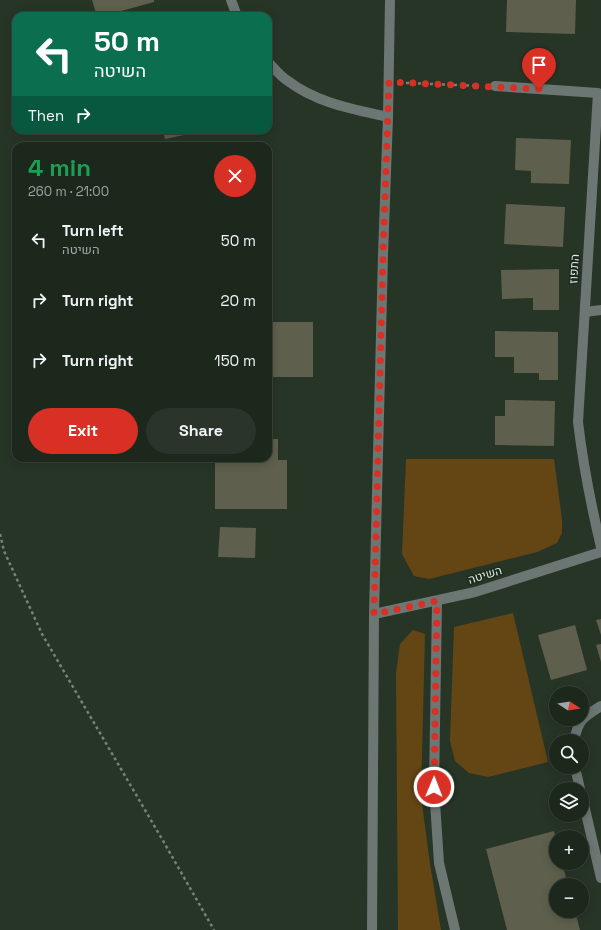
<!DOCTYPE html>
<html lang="en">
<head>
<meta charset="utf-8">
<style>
  :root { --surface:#1d281d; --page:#2a342a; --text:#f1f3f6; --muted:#a0a6a4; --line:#3b443b; --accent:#d93025 }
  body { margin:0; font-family:"Space Grotesk",Heebo,sans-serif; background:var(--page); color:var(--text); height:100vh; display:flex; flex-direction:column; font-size:15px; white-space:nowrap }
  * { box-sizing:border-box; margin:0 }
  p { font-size:13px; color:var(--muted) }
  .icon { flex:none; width:22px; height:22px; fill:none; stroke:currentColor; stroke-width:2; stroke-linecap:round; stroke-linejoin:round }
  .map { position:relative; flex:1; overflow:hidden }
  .sheet { position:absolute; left:12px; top:142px; width:260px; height:320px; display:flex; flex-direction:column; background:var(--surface); border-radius:12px; box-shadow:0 2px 10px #0003,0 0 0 1px var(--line) }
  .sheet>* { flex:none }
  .guide { position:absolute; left:12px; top:12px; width:260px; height:122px; border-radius:12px; box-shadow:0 2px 10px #0003,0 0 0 1px var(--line); background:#0b6e4f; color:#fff; overflow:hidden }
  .needle { width:26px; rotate:102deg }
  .tools { position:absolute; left:549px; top:686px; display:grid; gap:8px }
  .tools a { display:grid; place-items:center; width:40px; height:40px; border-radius:50%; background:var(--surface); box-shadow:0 2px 10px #0003,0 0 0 1px var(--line); font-size:20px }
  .pin { position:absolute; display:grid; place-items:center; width:34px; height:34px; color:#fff; margin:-41px -17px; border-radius:50% 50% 50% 0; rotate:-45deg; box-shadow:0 0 4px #0007 }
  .pin .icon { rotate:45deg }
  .me { position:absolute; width:44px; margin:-22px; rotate:1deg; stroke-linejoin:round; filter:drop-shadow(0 0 3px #0008) }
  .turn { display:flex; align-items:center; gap:14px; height:84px; padding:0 16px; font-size:18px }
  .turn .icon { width:52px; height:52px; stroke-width:2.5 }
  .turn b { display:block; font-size:28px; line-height:34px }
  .then { display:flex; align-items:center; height:38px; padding:0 16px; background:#0003; gap:8px; font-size:15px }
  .round { display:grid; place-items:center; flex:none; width:42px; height:42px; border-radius:21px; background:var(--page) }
  .headline { display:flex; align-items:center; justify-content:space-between; height:68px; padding:0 16px }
  h1 { font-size:24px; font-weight:600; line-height:30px; color:#1e9e55 }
  .button { display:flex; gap:8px; margin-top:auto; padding:8px 16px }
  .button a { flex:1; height:46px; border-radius:24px; background:var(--accent); color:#fff; font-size:16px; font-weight:600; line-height:46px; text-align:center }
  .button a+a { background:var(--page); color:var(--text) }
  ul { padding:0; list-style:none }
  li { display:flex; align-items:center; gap:12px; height:60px; padding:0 16px }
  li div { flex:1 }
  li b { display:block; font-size:15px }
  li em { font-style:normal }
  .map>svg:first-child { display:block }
  .green { fill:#644615 }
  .building { fill:#5e5f4c }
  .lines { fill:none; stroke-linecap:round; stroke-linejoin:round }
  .path { stroke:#768276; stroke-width:2.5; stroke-dasharray:3 3; stroke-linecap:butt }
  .minor { stroke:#6c7774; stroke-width:10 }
  .route { stroke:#d93025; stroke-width:7; stroke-dasharray:0 12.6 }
  .labels { text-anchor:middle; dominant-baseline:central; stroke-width:3; stroke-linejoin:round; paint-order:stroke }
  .street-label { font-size:12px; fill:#e0e9e0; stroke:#1d2b1e }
</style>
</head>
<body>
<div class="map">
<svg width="601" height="930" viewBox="0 0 601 930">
  <rect width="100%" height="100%" fill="#273527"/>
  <!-- green -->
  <g class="green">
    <path d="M 406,459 L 554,459 L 562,520 L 562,533 L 557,543 L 537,552 L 429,579 L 414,576 L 402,554 Z"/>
    <path d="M 513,613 L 548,762 L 488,777 L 469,773 L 455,761 L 450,741 L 454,627 Z"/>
    <path d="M 413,630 L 425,634 L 421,796 L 430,864 L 441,930 L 398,930 L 396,673 L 400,644 Z"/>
  </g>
  <!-- building -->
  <g class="building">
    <path d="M 92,0 L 154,0 L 154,2 L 103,16 L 97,16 Z"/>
    <path d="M 507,0 L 576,0 L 575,34 L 506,32 Z"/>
    <path d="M 163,130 L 203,130 L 203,131 L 165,139 Z"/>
    <path d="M 516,138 L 571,140 L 569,184 L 531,183 L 531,171 L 515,170 Z"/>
    <path d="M 506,204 L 565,207 L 563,247 L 504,244 Z"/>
    <path d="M 559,269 L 559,310 L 533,310 L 533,298 L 502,299 L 501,270 Z"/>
    <rect x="268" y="322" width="45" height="55"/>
    <path d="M 495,331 L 558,332 L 558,380 L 539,380 L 539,373 L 514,373 L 514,357 L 495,357 Z"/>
    <path d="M 505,400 L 555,401 L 554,446 L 495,445 L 495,416 L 505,416 Z"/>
    <path d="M 268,439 L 278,439 L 278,460 L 287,460 L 287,509 L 215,509 L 215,458 L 268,458 Z"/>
    <path d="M 220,527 L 256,528 L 255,558 L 218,557 Z"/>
    <path d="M 601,619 L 601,635 L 596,620 Z"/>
    <path d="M 575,625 L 587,670 L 551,680 L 538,635 Z"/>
    <path d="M 601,644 L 601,662 L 596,645 Z"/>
    <path d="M 554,831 L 556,839 L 556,863 L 562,863 L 568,885 L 556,885 L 556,911 L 575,911 L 580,930 L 507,930 L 486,849 Z"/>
  </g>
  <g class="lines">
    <!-- path -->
    <g class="path">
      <path d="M 406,83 L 479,86"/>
      <path d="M 0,534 L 4,551 L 42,634 L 162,839 L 214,930"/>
    </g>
    <!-- minor -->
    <g class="minor">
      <path d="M 231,0 L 237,16"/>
      <path d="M 268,62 C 274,68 280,76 288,81 C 317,103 353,109 388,117"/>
      <path d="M 495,86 L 598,93 L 578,422 C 583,464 591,505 601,547"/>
      <path d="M 585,312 L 601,310"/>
      <path d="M 437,601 L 434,787 L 439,863 L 455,930"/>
      <path d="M 374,614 L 475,592 L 601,552"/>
      <path d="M 574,741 C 578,720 583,717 601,706"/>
      <path d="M 575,767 L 580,789"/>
      <path d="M 582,796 L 601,878"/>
      <path d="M 372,930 L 374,614 L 383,255 L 388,117 L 390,0"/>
    </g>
  </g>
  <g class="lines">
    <!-- route -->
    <path class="route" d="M 434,787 L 437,601 L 374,614 L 383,255 L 389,82 L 539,89"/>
  </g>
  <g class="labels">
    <!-- street labels -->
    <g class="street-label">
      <text transform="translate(574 269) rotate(-87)">התפוז</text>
      <text transform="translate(485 575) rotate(-17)">השיטה</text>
    </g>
  </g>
</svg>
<div class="tools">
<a><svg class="needle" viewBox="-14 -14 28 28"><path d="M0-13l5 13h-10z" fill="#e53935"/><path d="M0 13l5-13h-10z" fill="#a0a6a4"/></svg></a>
<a><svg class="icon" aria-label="search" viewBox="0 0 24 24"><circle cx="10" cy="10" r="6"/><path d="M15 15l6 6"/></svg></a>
<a><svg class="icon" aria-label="layers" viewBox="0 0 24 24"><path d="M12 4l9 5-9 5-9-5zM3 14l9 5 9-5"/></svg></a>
<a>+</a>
<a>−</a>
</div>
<div class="pin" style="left:539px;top:89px;background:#d93025"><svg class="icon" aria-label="arrive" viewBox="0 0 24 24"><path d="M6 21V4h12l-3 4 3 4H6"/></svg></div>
<svg class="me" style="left:434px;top:787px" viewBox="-20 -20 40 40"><circle r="17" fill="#d93025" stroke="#fff" stroke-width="3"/><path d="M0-11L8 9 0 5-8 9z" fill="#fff"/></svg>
<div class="guide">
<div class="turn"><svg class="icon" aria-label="left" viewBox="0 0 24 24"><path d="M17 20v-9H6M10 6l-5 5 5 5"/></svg><div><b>50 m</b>השיטה</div></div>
<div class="then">Then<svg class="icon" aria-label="right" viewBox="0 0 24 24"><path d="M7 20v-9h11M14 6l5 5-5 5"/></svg></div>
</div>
<section class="sheet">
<div class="headline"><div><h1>4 min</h1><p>260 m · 21:00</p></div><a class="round" style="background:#d93025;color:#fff"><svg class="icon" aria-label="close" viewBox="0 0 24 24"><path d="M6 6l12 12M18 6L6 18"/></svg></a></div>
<ul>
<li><svg class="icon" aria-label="left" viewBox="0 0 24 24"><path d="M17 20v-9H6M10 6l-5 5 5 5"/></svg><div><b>Turn left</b><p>השיטה</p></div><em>50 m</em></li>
<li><svg class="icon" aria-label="right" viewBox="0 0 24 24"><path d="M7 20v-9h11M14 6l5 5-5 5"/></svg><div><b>Turn right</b></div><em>20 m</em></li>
<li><svg class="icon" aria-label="right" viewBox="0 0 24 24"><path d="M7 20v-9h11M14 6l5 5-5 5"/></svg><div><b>Turn right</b></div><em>150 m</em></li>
</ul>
<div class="button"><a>Exit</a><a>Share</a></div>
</section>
</div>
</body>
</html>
